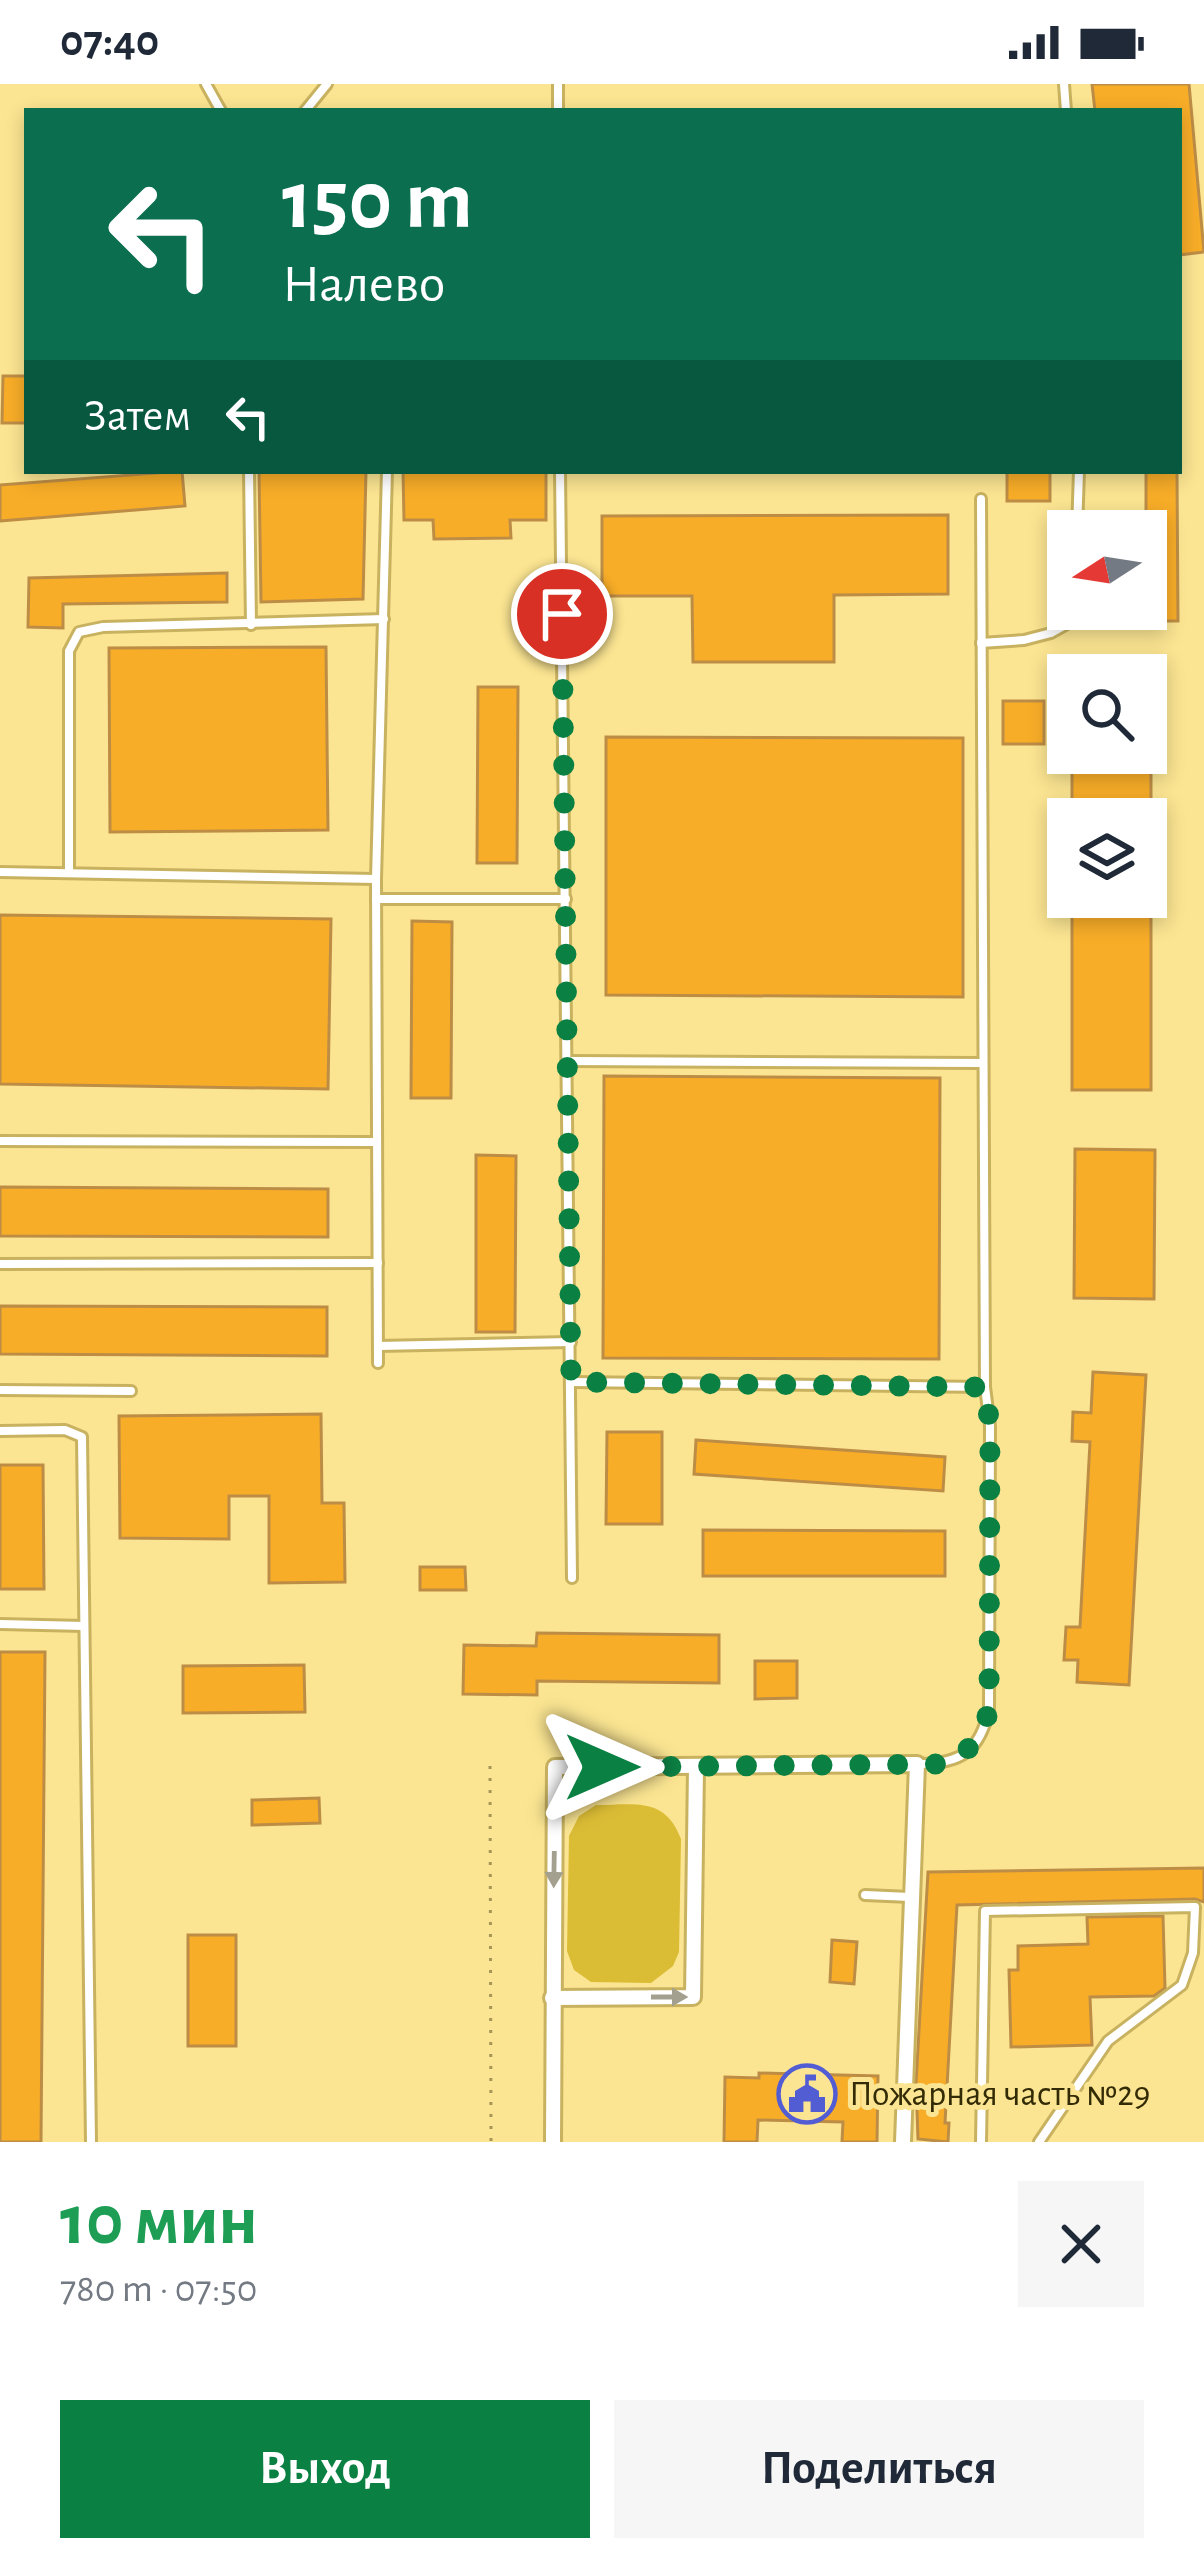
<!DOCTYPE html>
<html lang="ru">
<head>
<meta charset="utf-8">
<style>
  :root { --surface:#fff; --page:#f6f6f7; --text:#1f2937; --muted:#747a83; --accent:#0b8043 }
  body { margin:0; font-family:"Alegreya Sans",sans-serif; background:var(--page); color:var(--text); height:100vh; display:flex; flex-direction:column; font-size:45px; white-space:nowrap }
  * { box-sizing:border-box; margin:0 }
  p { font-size:39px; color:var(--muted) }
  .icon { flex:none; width:66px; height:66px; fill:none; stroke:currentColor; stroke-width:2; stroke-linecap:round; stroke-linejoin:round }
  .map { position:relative; height:2058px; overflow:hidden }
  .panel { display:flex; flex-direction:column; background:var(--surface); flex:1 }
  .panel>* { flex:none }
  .top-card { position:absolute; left:24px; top:24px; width:1158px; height:366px; border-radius:0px; box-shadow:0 6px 18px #0003; background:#0b6e4f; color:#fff; overflow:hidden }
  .needle { width:78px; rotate:258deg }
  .buttons { position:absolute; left:1047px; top:426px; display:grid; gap:24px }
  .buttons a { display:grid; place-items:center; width:120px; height:120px; border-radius:0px; background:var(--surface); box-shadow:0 6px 18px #0003; font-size:60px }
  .pin { position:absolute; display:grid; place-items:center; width:102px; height:102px; color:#fff; margin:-51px; border:6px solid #fff; border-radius:50%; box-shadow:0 3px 12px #0007 }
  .me { position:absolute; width:132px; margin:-66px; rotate:90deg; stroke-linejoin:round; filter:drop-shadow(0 0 9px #0008) }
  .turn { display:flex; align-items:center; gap:42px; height:252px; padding:0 60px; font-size:54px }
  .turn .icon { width:156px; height:156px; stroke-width:2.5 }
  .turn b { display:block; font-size:84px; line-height:102px }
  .then { display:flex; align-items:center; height:114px; padding:0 60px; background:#0003; gap:24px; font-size:45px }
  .round { display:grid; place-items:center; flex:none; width:126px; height:126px; border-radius:0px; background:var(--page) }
  .head { display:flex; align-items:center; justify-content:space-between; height:204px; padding:0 60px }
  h1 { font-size:72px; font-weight:600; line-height:90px; color:#1e9e55 }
  .cta { display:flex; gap:24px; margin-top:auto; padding:24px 60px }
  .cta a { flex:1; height:138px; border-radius:0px; background:var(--accent); color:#fff; font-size:48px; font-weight:600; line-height:138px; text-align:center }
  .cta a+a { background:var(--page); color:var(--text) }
  .status { display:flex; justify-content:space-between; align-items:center; height:84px; padding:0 60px; background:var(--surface); direction:ltr }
  .status svg { height:33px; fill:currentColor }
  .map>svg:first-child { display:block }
  .green { fill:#dbbc35 }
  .building { fill:#f8ad28; stroke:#bd8d46; stroke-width:3 }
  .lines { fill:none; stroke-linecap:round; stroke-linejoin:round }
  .service-casing { stroke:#c8b260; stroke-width:14 }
  .minor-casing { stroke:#c8b260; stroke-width:20 }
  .path { stroke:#a59556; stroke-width:3; stroke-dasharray:3 9; stroke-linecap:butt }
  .service { stroke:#fff; stroke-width:8 }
  .minor { stroke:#fff; stroke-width:14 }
  .oneway { fill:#a3a08f }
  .route { stroke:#0b8043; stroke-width:21; stroke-dasharray:0 37.8 }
  .labels { text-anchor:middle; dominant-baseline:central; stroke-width:10; stroke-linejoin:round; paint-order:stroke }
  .poi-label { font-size:36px; fill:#332b06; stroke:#fbe592; text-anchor:start }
</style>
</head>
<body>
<div class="status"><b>07:40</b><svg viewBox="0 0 49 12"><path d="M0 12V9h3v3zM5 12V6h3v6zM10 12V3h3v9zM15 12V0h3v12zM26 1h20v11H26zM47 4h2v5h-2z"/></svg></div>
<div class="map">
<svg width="1204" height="2058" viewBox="0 0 1204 2058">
  <rect width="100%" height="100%" fill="#fbe592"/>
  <!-- green -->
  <path class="green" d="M 596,1721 C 634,1721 665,1712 681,1755 L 679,1868 L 673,1882 L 651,1899 L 591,1898 L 574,1886 L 567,1867 L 569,1752 L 579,1732 Z"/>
  <!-- building -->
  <g class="building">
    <path d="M 1092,0 L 1189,0 L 1204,168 L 1179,171 L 1179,27 L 1095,27 Z"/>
    <path d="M 3,292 L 27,292 L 27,339 L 2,339 Z"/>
    <path d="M 182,387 L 185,422 L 0,437 L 0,401 Z"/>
    <path d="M 259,387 L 366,387 L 363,515 L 261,518 Z"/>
    <path d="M 403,387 L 546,387 L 546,436 L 510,436 L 511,454 L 434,455 L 433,436 L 404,436 Z"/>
    <rect x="1007" y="387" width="43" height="30"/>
    <path d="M 1146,387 L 1177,387 L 1178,537 L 1146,537 Z"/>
    <path d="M 948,431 L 948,510 L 834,511 L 834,578 L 693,578 L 692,512 L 602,512 L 602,432 Z"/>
    <path d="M 227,489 L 227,518 L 63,520 L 63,544 L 28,543 L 29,494 Z"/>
    <path d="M 326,563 L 328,746 L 110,748 L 109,564 Z"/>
    <path d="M 478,603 L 518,603 L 517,779 L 477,779 Z"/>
    <rect x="1003" y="617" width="41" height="43"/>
    <path d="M 606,653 L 963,654 L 963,913 L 606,911 Z"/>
    <rect x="1072" y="669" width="79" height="66"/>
    <rect x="1072" y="813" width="79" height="193"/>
    <path d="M 0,831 L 331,835 L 328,1005 L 0,1000 Z"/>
    <path d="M 412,837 L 452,838 L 451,1014 L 411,1014 Z"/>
    <path d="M 604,992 L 940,994 L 939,1275 L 603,1274 Z"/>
    <path d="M 1075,1065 L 1155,1066 L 1154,1215 L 1074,1214 Z"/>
    <path d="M 476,1071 L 516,1072 L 515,1248 L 476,1248 Z"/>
    <path d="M 0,1103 L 328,1105 L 328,1153 L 0,1152 Z"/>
    <path d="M 0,1222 L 327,1223 L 327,1272 L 0,1270 Z"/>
    <path d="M 1093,1288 L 1146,1291 L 1129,1601 L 1077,1598 L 1078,1576 L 1064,1576 L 1066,1543 L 1080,1543 L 1090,1358 L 1072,1357 L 1073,1328 L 1091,1329 Z"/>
    <path d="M 321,1330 L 322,1419 L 344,1419 L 345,1498 L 269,1499 L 269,1412 L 229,1412 L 229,1455 L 120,1454 L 119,1332 Z"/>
    <path d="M 607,1348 L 662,1348 L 662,1440 L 606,1440 Z"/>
    <path d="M 696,1356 L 945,1373 L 943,1407 L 694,1390 Z"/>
    <path d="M 0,1381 L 43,1381 L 44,1505 L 0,1505 Z"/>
    <path d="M 703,1446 L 945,1447 L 945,1492 L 703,1492 Z"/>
    <path d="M 420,1483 L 465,1483 L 466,1506 L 420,1506 Z"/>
    <path d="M 537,1549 L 719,1551 L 719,1599 L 537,1597 L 537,1611 L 463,1610 L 464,1561 L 536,1562 Z"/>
    <path d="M 0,1568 L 45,1568 L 41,2058 L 0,2058 Z"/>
    <path d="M 755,1577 L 797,1577 L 797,1614 L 755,1615 Z"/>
    <path d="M 304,1581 L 305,1628 L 183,1629 L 183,1582 Z"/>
    <path d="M 319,1714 L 320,1739 L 252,1741 L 252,1716 Z"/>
    <path d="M 1204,1784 L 1204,1818 L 1195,1815 L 957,1821 L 945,2039 L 949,2039 L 948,2058 L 918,2055 L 916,1999 L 928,1788 Z"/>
    <path d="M 1163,1832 L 1165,1904 L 1154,1912 L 1090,1913 L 1092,1961 L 1011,1963 L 1009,1886 L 1018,1886 L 1018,1862 L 1088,1860 L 1087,1833 Z"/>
    <rect x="188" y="1851" width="48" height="111"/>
    <path d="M 832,1856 L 857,1858 L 854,1900 L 830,1898 Z"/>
    <path d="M 759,1989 L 878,1992 L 877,2058 L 842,2058 L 843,2038 L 758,2036 L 757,2058 L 724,2058 L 725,1993 L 759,1994 Z"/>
  </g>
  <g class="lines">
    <defs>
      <g id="service">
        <path d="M 206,0 L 221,27"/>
        <path d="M 558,0 L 558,27"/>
        <path d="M 1064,0 L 1066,27"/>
        <path d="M 305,27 L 327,0"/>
        <path d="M 249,387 L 251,541"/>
        <path d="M 560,387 L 572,1494"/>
        <path d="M 1077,447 L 1079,387"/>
        <path d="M 981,559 L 1024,556 L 1051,549 L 1067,540 L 1070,525"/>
        <path d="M 0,788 L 376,795"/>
        <path d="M 69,789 L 69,567 L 79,548 L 103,543 L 384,535"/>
        <path d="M 376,815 L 566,815"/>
        <path d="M 568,977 L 981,979"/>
        <path d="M 0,1057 L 377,1058"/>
        <path d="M 0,1180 L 378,1179"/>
        <path d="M 378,1262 L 571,1258"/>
        <path d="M 378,1279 L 376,795 L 387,387"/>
        <path d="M 571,1298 L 985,1303"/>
        <path d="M 0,1306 L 131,1307"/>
        <path d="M 0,1347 L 65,1346 L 82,1353 L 91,2058"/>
        <path d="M 0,1540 L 84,1542"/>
        <path d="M 918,1680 C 960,1680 980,1668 989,1625 L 990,1342 L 985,1303 L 981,415"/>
        <path d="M 865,1811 L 910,1813"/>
        <path d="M 981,2058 L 985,1827 L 1195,1823 L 1193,1869 L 1182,1901 L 1108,1957 L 1039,2058"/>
      </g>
      <g id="minor">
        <path d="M 552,1914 L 693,1913 L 696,1683"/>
        <path d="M 553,2058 L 555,1683 L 917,1680 L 903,2058"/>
      </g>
    </defs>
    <!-- service casing -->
    <use href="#service" class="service-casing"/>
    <!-- minor casing -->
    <use href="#minor" class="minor-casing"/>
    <!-- path -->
    <path class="path" d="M 490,1682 L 491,2058"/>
    <!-- service -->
    <use href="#service" class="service"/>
    <!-- minor -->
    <use href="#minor" class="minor"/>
  </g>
  <!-- one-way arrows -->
  <defs><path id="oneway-solid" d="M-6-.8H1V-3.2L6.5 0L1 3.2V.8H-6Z" transform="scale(3)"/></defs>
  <g class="oneway">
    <use href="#oneway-solid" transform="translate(554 1785) rotate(91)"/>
    <use href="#oneway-solid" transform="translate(669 1913)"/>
  </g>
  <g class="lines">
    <!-- route -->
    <path class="route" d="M 562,530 L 571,1298 L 985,1303 L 990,1342 L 989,1625 C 982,1653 972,1665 947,1680 L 602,1683"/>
  </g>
  <!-- icons -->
  <defs>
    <symbol id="civic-ring" viewBox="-11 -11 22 22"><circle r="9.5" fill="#fbe592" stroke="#535dd3" stroke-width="1.5"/><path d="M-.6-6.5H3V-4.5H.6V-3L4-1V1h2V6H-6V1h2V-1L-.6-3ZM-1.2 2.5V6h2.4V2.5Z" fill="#535dd3"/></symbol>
  </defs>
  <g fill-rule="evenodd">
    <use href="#civic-ring" x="774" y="1977" width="66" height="66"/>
  </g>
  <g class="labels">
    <!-- poi labels -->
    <g class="poi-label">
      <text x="849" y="2010">Пожарная часть №29</text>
    </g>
  </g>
</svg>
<div class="buttons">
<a><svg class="needle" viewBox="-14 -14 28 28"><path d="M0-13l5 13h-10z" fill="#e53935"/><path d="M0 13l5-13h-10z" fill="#747a83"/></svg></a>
<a><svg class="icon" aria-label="search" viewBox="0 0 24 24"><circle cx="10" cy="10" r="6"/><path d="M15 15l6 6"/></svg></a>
<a><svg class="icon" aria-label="layers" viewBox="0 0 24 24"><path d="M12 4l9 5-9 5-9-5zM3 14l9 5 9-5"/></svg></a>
</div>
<div class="pin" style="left:562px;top:530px;background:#d93025"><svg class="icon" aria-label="arrive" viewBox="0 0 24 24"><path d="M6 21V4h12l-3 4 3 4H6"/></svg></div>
<svg class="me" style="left:602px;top:1683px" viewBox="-20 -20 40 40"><path d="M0-17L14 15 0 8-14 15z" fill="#0b8043" stroke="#fff" stroke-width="4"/></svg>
<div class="top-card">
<div class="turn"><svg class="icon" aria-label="left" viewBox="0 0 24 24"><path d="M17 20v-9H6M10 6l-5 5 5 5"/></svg><div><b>150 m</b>Налево</div></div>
<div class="then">Затем<svg class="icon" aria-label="left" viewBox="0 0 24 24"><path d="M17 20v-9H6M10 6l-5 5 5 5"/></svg></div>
</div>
</div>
<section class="panel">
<div class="head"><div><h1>10 мин</h1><p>780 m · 07:50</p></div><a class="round"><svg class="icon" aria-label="close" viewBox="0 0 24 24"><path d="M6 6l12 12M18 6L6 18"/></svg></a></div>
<div class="cta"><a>Выход</a><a>Поделиться</a></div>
</section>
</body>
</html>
